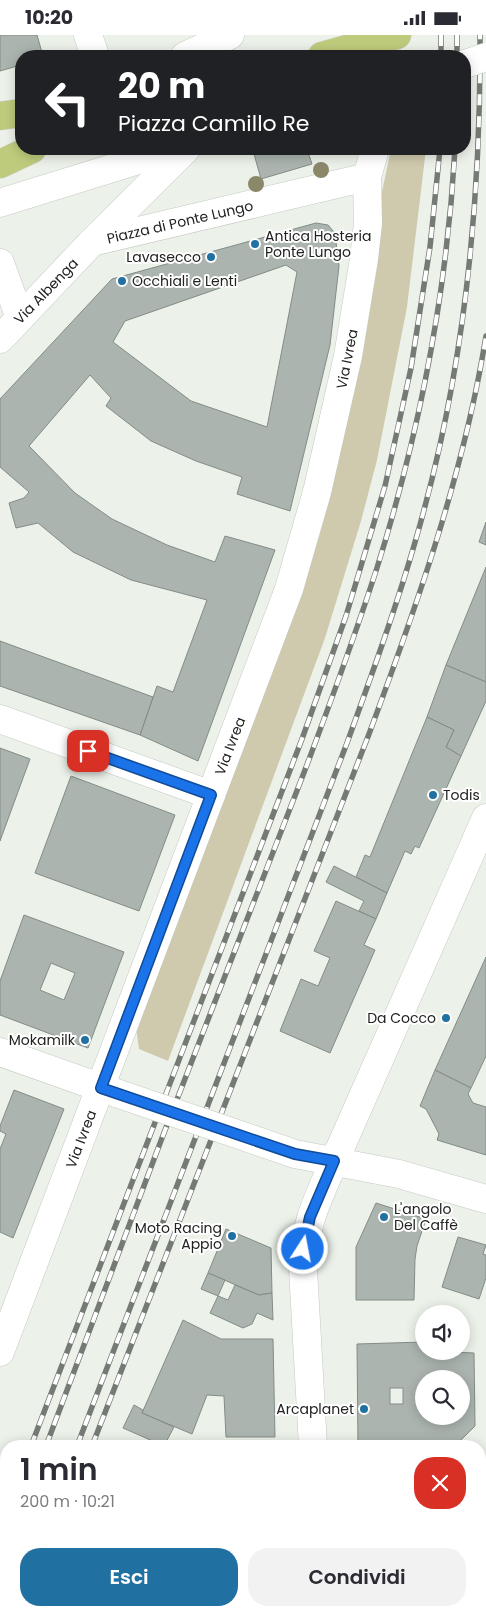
<!DOCTYPE html>
<html lang="it">
<head>
<meta charset="utf-8">
<style>
  :root { --surface:#fff; --page:#f2f2f3; --text:#2b2b33; --muted:#7c7c81; --accent:#2170a2 }
  body { margin:0; font-family:Poppins,sans-serif; background:var(--page); color:var(--text); height:100vh; display:flex; flex-direction:column; font-size:19px; white-space:nowrap }
  * { box-sizing:border-box; margin:0 }
  p { font-size:16px; color:var(--muted) }
  .icon { flex:none; width:28px; height:28px; fill:none; stroke:currentColor; stroke-width:2; stroke-linecap:round; stroke-linejoin:round }
  .map { position:relative; flex:1; overflow:hidden }
  .details { position:absolute; left:0px; top:1405px; width:486px; height:176px; display:flex; flex-direction:column; background:var(--surface); border-radius:20px 20px 0 0; box-shadow:0 2px 12px #0003 }
  .details>* { flex:none }
  .banner { position:absolute; left:15px; top:15px; width:456px; height:105px; border-radius:20px; box-shadow:0 2px 12px #0003; background:#202124; color:#fff; overflow:hidden }
  .fabs { position:absolute; left:415px; top:1270px; display:grid; gap:10px }
  .fabs a { display:grid; place-items:center; width:55px; height:55px; border-radius:50%; background:var(--surface); box-shadow:0 2px 12px #0003; font-size:25px }
  .pin { position:absolute; display:grid; place-items:center; width:42px; height:42px; color:#fff; margin:-21px; border-radius:10px; box-shadow:0 2px 8px #0006 }
  .me { position:absolute; width:55px; margin:-28px; rotate:11deg; stroke-linejoin:round; filter:drop-shadow(0 0 4px #0008) }
  .turn { display:flex; align-items:center; gap:18px; height:105px; padding:0 20px; font-size:22px }
  .turn .icon { width:65px; height:65px; stroke-width:2.5 }
  .turn b { display:block; font-size:35px; line-height:42px }
  .round { display:grid; place-items:center; flex:none; width:52px; height:52px; border-radius:20px; background:var(--page) }
  .summary { display:flex; align-items:center; justify-content:space-between; height:85px; padding:0 20px }
  h1 { font-size:30px; font-weight:600; line-height:38px }
  .cta { display:flex; gap:10px; margin-top:auto; padding:10px 20px }
  .cta a { flex:1; height:58px; border-radius:20px; background:var(--accent); color:#fff; font-size:20px; font-weight:600; line-height:58px; text-align:center }
  .cta a+a { background:var(--page); color:var(--text) }
  .status { display:flex; justify-content:space-between; align-items:center; height:35px; padding:0 25px; background:var(--surface); direction:ltr }
  .status svg { height:14px; fill:currentColor }
  .map>svg:first-child { display:block }
  .green { fill:#cfc9ad }
  .building { fill:#abb4ae; stroke:#838c86; fill-rule:evenodd }
  .lines { fill:none; stroke-linecap:round; stroke-linejoin:round }
  .minor-casing { stroke:#c4cac2; stroke-width:29 }
  .major-casing { stroke:#cecfce; stroke-width:29 }
  .minor { stroke:#fff; stroke-width:28 }
  .major { stroke:#bfcb7c; stroke-width:28 }
  .rail-casing { stroke:#767a75; stroke-width:5.5 }
  .rail { stroke:#fff; stroke-width:4; stroke-dasharray:11; stroke-linecap:butt }
  .minor-bridge-casing { stroke:#c4cac2; stroke-width:29; stroke-linecap:butt }
  .minor-bridge { stroke:#fff; stroke-width:28 }
  .tree { fill:#8b886a }
  .route-casing { stroke:#114b97; stroke-width:12 }
  .route { stroke:#1a73e8; stroke-width:9 }
  .poi-dot { fill:#2170a2; stroke:#fff; stroke-width:2 }
  .labels { text-anchor:middle; dominant-baseline:central; stroke-width:4; stroke-linejoin:round; paint-order:stroke }
  .street-label { font-size:14px; fill:#212320; stroke:#fff }
  .poi-label { font-size:14px; fill:#212320; stroke:#fff; text-anchor:end }
</style>
</head>
<body>
<div class="status"><b>10:20</b><svg viewBox="0 0 49 12"><path d="M0 12V9h3v3zM5 12V6h3v6zM10 12V3h3v9zM15 12V0h3v12zM26 1h20v11H26zM47 4h2v5h-2z"/></svg></div>
<div class="map">
<svg width="486" height="1581" viewBox="0 0 486 1581">
  <rect width="100%" height="100%" fill="#ecf2ea"/>
  <!-- green -->
  <path class="green" d="M 391,114 L 426,114 L 407,272 L 377,425 L 361,486 L 325,603 L 168,1026 L 139,1014 L 135,985 L 278,609 L 379,171 Z"/>
  <!-- building -->
  <g class="building">
    <path d="M 0,0 L 37,0 L 43,21 L 21,21 L 21,30 L 0,36 Z"/>
    <path d="M 272,114 L 307,114 L 312,129 L 261,144 L 254,119 Z"/>
    <path d="M 316,188 L 328,190 L 334,197 L 336,207 L 339,231 L 330,310 L 290,476 L 237,459 L 242,442 L 196,426 L 151,406 L 106,371 L 111,363 L 90,340 L 29,411 L 75,458 L 112,484 L 167,510 L 215,527 L 225,501 L 275,515 L 198,726 L 140,700 L 157,651 L 173,657 L 207,565 L 131,545 L 73,517 L 38,488 L 16,493 L 9,468 L 24,463 L 29,457 L 0,432 L 0,364 L 112,244 ZM 286,230 L 297,237 L 267,392 L 191,366 L 113,307 L 125,286 Z"/>
    <path d="M 486,487 L 486,510 L 479,507 Z"/>
    <path d="M 486,532 L 486,647 L 446,630 Z"/>
    <path d="M 0,606 L 153,662 L 140,700 L 0,651 Z"/>
    <path d="M 446,630 L 486,647 L 486,666 L 461,721 L 446,712 L 454,695 L 427,682 Z"/>
    <path d="M 427,682 L 454,695 L 446,712 L 461,721 L 419,813 L 415,811 L 411,819 L 405,816 L 387,858 L 356,842 L 365,820 L 370,822 Z"/>
    <path d="M 0,713 L 30,724 L 0,806 Z"/>
    <path d="M 71,741 L 175,780 L 139,876 L 35,838 Z"/>
    <path d="M 334,831 L 387,858 L 376,884 L 359,876 L 364,866 L 326,847 Z"/>
    <path d="M 336,866 L 376,884 L 364,910 L 375,915 L 330,1018 L 280,996 L 301,944 L 318,951 L 330,923 L 314,916 Z"/>
    <path d="M 24,880 L 124,917 L 88,1013 L 0,980 L 0,946 ZM 51,928 L 75,938 L 64,965 L 40,955 Z"/>
    <path d="M 486,922 L 486,1021 L 471,1053 L 435,1035 Z"/>
    <path d="M 435,1035 L 471,1053 L 468,1059 L 473,1068 L 486,1072 L 486,1120 L 437,1105 L 439,1099 L 426,1074 L 420,1071 Z"/>
    <path d="M 14,1055 L 64,1074 L 13,1203 L 0,1197 L 0,1114 L 6,1099 L 0,1096 L 0,1091 Z"/>
    <path d="M 376,1168 L 426,1184 L 417,1211 L 415,1224 L 414,1265 L 356,1265 L 356,1212 Z"/>
    <path d="M 226,1194 L 271,1213 L 272,1258 L 259,1260 L 208,1238 Z"/>
    <path d="M 458,1202 L 486,1210 L 483,1219 L 486,1220 L 486,1243 L 479,1264 L 442,1252 Z"/>
    <path d="M 208,1238 L 225,1245 L 218,1261 L 201,1254 Z"/>
    <path d="M 235,1250 L 259,1260 L 272,1258 L 273,1285 L 257,1278 L 252,1289 L 243,1293 L 210,1278 L 218,1261 L 228,1265 Z"/>
    <path d="M 183,1285 L 221,1304 L 273,1304 L 275,1402 L 226,1402 L 224,1361 L 207,1360 L 192,1399 L 142,1378 Z"/>
    <path d="M 424,1307 L 424,1316 L 474,1318 L 475,1391 L 459,1407 L 358,1411 L 357,1309 ZM 424,1344 L 461,1344 L 461,1381 L 424,1381 ZM 390,1353 L 403,1353 L 403,1369 L 390,1369 Z"/>
    <path d="M 134,1370 L 143,1375 L 142,1378 L 174,1392 L 164,1411 L 123,1393 Z"/>
    <path d="M 480,1449 L 482,1461 L 486,1461 L 485,1552 L 480,1552 Z"/>
    <path d="M 86,1575 L 171,1575 L 172,1581 L 86,1581 Z"/>
    <rect x="202" y="1576" width="35" height="5"/>
  </g>
  <g class="lines">
    <defs>
      <g id="minor">
        <path d="M 88,0 L 95,21"/>
        <path d="M 185,21 L 230,0"/>
        <path d="M 0,168 L 174,114"/>
        <path d="M 92,207 L 367,142"/>
        <path d="M 0,228 L 20,283"/>
        <path d="M 0,304 L 92,207 L 186,114"/>
        <path d="M 0,684 L 211,760"/>
        <path d="M 0,1017 L 119,1059"/>
        <path d="M 234,1098 L 295,1119 L 399,1139 L 486,1164"/>
        <path d="M 0,1317 L 289,554 L 317,457 L 348,321 L 364,224 L 368,188 L 367,142 L 375,114"/>
        <path d="M 313,1411 L 303,1234 C 303,1193 318,1163 334,1127 L 486,783"/>
        <path d="M 321,1575 L 322,1581"/>
      </g>
      <g id="major">
        <path d="M 322,21 L 397,0"/>
        <path d="M 0,81 L 21,78"/>
        <path d="M 0,129 L 32,114"/>
      </g>
    </defs>
    <!-- minor casing -->
    <use href="#minor" class="minor-casing"/>
    <!-- major casing -->
    <use href="#major" class="major-casing"/>
    <!-- minor -->
    <use href="#minor" class="minor"/>
    <!-- major -->
    <use href="#major" class="major"/>
    <defs>
      <g id="rail">
        <path d="M 441,0 L 441,21"/>
        <path d="M 457,0 L 457,21"/>
        <path d="M 31,1411 L 302,704 L 346,581 L 385,451 L 411,333 L 430,212 L 440,114"/>
        <path d="M 46,1411 L 162,1103 L 305,735 C 330,669 354,603 376,536 C 419,400 447,256 455,114"/>
        <path d="M 77,1411 L 347,708 C 375,631 403,554 424,475 C 466,320 481,160 480,0"/>
        <path d="M 92,1411 L 369,699 C 417,570 464,438 486,301"/>
        <path d="M 0,1491 L 6,1475"/>
        <path d="M 0,1531 L 6,1515"/>
        <path d="M 11,1581 L 14,1575"/>
        <path d="M 27,1581 L 29,1575"/>
      </g>
    </defs>
    <!-- rail casing -->
    <use href="#rail" class="rail-casing"/>
    <!-- rail -->
    <use href="#rail" class="rail"/>
    <defs>
      <g id="minor-bridge">
        <path d="M 465,29 L 486,22"/>
        <path d="M 119,1059 L 234,1098"/>
      </g>
    </defs>
    <!-- minor-bridge casing -->
    <use href="#minor-bridge" class="minor-bridge-casing"/>
    <!-- minor-bridge -->
    <use href="#minor-bridge" class="minor-bridge"/>
  </g>
  <!-- trees -->
  <g class="tree">
    <circle cx="321" cy="135" r="8"/>
    <circle cx="256" cy="149" r="8"/>
  </g>
  <g class="lines">
    <defs>
      <path id="route" d="M 88,716 L 211,760 L 101,1053 L 295,1119 L 334,1126 L 310,1182 L 303,1214"/>
    </defs>
    <!-- route casing -->
    <use href="#route" class="route-casing"/>
    <!-- route -->
    <use href="#route" class="route"/>
  </g>
  <!-- markers -->
  <g class="poi-dot">
    <circle cx="255" cy="209" r="5"/>
    <circle cx="211" cy="222" r="5"/>
    <circle cx="122" cy="246" r="5"/>
    <circle cx="433" cy="760" r="5"/>
    <circle cx="446" cy="983" r="5"/>
    <circle cx="85" cy="1005" r="5"/>
    <circle cx="384" cy="1182" r="5"/>
    <circle cx="232" cy="1201" r="5"/>
    <circle cx="364" cy="1374" r="5"/>
  </g>
  <g class="labels">
    <!-- street labels -->
    <g class="street-label">
      <text transform="translate(180 187) rotate(-13)">Piazza di Ponte Lungo</text>
      <text transform="translate(46 256) rotate(-46)">Via Albenga</text>
      <text transform="translate(347 324) rotate(-79)">Via Ivrea</text>
      <text transform="translate(230 711) rotate(-69)">Via Ivrea</text>
      <text transform="translate(81 1104) rotate(-69)">Via Ivrea</text>
    </g>
    <!-- poi labels -->
    <g class="poi-label">
      <text x="265" y="201" text-anchor="start">Antica Hosteria<tspan x="265" dy="16">Ponte Lungo</tspan></text>
      <text x="201" y="222">Lavasecco</text>
      <text x="132" y="246" text-anchor="start">Occhiali e Lenti</text>
      <text x="443" y="760" text-anchor="start">Todis</text>
      <text x="436" y="983">Da Cocco</text>
      <text x="75" y="1005">Mokamilk</text>
      <text x="394" y="1174" text-anchor="start">L'angolo<tspan x="394" dy="16">Del Caffè</tspan></text>
      <text x="222" y="1193">Moto Racing<tspan x="222" dy="16">Appio</tspan></text>
      <text x="354" y="1374">Arcaplanet</text>
    </g>
  </g>
</svg>
<div class="fabs">
<a><svg class="icon" aria-label="sound" viewBox="0 0 24 24"><path d="M4 9h4l5-4v14l-5-4H4zM17 9q2 3 0 6"/></svg></a>
<a><svg class="icon" aria-label="search" viewBox="0 0 24 24"><circle cx="10" cy="10" r="6"/><path d="M15 15l6 6"/></svg></a>
</div>
<div class="pin" style="left:88px;top:716px;background:#d93025"><svg class="icon" aria-label="arrive" viewBox="0 0 24 24"><path d="M6 21V4h12l-3 4 3 4H6"/></svg></div>
<svg class="me" style="left:303px;top:1214px" viewBox="-20 -20 40 40"><circle r="17" fill="#1a73e8" stroke="#fff" stroke-width="3"/><path d="M0-11L8 9 0 5-8 9z" fill="#fff"/></svg>
<div class="banner">
<div class="turn"><svg class="icon" aria-label="left" viewBox="0 0 24 24"><path d="M17 20v-9H6M10 6l-5 5 5 5"/></svg><div><b>20 m</b>Piazza Camillo Re</div></div>
</div>
<section class="details">
<div class="summary"><div><h1>1 min</h1><p>200 m · 10:21</p></div><a class="round" style="background:#d93025;color:#fff"><svg class="icon" aria-label="close" viewBox="0 0 24 24"><path d="M6 6l12 12M18 6L6 18"/></svg></a></div>
<div class="cta"><a>Esci</a><a>Condividi</a></div>
</section>
</div>
</body>
</html>
